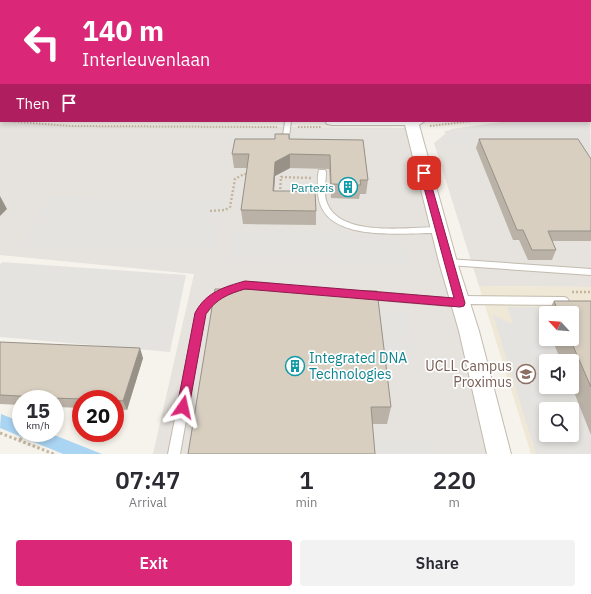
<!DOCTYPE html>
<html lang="en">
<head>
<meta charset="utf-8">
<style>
  :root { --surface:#fff; --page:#f2f2f3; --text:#2b2b33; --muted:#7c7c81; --accent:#db2777 }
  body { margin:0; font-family:"IBM Plex Sans",sans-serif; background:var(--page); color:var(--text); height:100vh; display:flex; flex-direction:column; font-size:15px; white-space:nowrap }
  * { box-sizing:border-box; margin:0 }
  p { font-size:13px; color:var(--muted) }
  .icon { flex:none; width:22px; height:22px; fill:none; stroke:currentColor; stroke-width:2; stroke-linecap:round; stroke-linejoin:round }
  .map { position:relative; height:454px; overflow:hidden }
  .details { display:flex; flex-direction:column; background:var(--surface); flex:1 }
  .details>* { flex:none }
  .guide { position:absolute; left:0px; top:0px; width:591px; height:122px; box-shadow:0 2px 6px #0003; background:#db2777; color:#fff; overflow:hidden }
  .needle { width:26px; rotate:296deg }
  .fabs { position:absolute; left:539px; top:306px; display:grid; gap:8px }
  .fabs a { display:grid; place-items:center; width:40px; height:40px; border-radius:4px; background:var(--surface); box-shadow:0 2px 6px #0003; font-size:20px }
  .speed { position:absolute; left:12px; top:390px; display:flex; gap:8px; font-size:20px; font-weight:700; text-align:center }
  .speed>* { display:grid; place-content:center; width:52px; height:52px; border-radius:50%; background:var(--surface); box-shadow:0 2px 6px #0003; line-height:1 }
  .speed small { font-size:10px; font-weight:400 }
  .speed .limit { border:6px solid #d22; background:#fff; color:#111 }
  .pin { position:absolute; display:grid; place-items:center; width:34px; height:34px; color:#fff; margin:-17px; border-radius:8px; box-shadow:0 2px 6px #0006 }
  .me { position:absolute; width:44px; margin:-22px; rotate:11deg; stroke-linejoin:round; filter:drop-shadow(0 0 3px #0008) }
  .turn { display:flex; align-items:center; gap:14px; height:84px; padding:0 16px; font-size:18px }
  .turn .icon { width:52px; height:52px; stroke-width:2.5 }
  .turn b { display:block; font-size:28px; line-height:34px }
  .then { display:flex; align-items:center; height:38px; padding:0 16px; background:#0003; gap:8px; font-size:15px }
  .eta { display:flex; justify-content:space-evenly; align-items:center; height:68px; text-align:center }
  .eta b { font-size:24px; font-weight:600; line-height:28px }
  .primary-button { display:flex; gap:8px; margin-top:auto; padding:8px 16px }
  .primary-button a { flex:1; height:46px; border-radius:4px; background:var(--accent); color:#fff; font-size:16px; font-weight:600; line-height:46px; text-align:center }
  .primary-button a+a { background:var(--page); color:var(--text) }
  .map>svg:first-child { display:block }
  .industrial { fill:#e6e2dd }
  .education { fill:#efe8d6; fill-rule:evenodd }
  .parking { fill:#e5e3e0; fill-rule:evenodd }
  .water { fill:#a9d4f2 }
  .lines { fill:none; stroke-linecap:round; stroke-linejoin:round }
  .lane-casing { stroke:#c2bbae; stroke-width:2 }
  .street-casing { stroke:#c2bbae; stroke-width:2 }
  .path-far2 { stroke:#c4b79f; stroke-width:2; stroke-dasharray:1.5 1.5; stroke-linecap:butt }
  .path-far1 { stroke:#c4b79f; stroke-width:2.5; stroke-dasharray:2 2; stroke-linecap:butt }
  .path { stroke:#c4b79f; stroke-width:3; stroke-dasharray:2.5 2.5; stroke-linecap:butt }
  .lane { fill:#fff; fill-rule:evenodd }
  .street { fill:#fff; fill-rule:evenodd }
  .wall { fill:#bab2a6 }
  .shaded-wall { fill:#979187 }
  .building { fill:#d8cfc1; stroke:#979187 }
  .route { fill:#db2777; stroke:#8e194d }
  .labels { text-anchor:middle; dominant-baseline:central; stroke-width:3.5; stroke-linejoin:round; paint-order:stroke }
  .culture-label { font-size:12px; fill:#0d838f; stroke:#fff; text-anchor:end }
  .near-culture-label { font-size:14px; fill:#0d838f; stroke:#fff; text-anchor:start }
  .near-education-label { font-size:14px; fill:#785e54; stroke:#fff; text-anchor:end }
</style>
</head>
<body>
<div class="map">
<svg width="591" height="454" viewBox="0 0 591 454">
  <rect width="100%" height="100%" fill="#f6f3ec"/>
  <!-- industrial -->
  <g class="industrial">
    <path d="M 590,109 L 591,287 L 479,286 L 434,143 L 451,129 L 508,121 L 590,121 Z"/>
    <path d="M 0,121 L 71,126 L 413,128 L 499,454 L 153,454 L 194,274 L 0,255 Z"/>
  </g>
  <!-- education -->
  <path class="education" d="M 479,286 L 591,287 L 591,454 L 531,454 ZM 546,313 L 572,313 L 572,339 L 546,339 ZM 546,361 L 572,361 L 572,387 L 546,387 ZM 546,409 L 572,409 L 572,435 L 546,435 Z"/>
  <!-- parking -->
  <g class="parking">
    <path d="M 590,113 L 591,168 L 570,138 L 451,145 L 444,131 L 531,121 L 590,121 Z"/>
    <path d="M 231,134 L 344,135 L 345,145 L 230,144 Z"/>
    <path d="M 48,197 L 225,199 L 215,250 L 20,247 Z"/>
    <path d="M 233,231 L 401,233 L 407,264 L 228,262 Z"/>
    <path d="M 2,262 L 186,275 L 170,352 L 0,337 L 0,265 Z"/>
    <path d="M 507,307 L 541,307 L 546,321 L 546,339 L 553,339 L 562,361 L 546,361 L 546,387 L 572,387 L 591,434 L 591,454 L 536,454 L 493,315 L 513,324 ZM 546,409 L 572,409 L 572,435 L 546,435 Z"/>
    <path d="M 377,310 L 407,310 L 415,352 L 382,352 Z"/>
    <path d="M 375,440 L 436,441 L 439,454 L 377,454 Z"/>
  </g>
  <!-- water -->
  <path class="water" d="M 1,414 L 21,422 L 21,433 L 49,433 L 102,454 L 63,454 L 0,428 Z"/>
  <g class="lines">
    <defs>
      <g id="lane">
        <path d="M 5,0 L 11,0 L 12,1 L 6,1 Z"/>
        <rect x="0" y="13" width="1" height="2"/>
        <rect x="590" y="71" width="1" height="4"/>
        <path d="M 285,121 L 291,121 L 288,144 L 285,146 L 282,144 Z"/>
        <path d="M 319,170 L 325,170 L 326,172 C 326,181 323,194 327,203 C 340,238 410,227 439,227 L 443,230 L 439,233 C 404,232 320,245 318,192 C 318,185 317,177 319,170 Z"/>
        <path d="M 448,259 L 591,269 L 591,275 L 448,265 L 445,264 L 444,262 L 445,260 Z"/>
        <path d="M 251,282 L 266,283 L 312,288 L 315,289 L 317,291 L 315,293 L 312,294 C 287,291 249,283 226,296 C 217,300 212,307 205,314 L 180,454 L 168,454 L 196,313 C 208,292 230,285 251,282 Z"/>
        <path d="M 367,291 L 456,299 L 460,296 L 564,297 L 567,298 L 569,301 L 567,304 L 564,305 L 464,304 L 463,306 L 460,307 L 367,299 L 364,297 L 362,295 L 364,293 Z"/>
      </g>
      <g id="street">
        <path d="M 58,0 L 70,0 L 57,1 Z"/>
        <rect x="0" y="20" width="1" height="6"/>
        <rect x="590" y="91" width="1" height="8"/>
        <rect x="0" y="109" width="1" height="8"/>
        <path d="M 325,121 L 425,121 L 419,125 L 457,262 L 479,331 L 511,454 L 487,454 L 459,331 L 439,262 L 405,125 L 332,125 L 327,124 Z"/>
      </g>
    </defs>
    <!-- lane casing -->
    <use href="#lane" class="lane-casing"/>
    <!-- street casing -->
    <use href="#street" class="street-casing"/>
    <!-- path-far2 -->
    <g class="path-far2">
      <path d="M 6,121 L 71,126 L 277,127"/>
      <path d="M 430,126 L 473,121"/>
      <path d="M 298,127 L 321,127"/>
    </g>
    <!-- path-far1 -->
    <g class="path-far1">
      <path d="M 280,193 L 281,177 L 311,178"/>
      <path d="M 210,211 L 225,210 L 230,207 L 235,179 L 244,174 L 248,174"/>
      <path d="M 572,292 L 591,292"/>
    </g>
    <!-- path -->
    <g class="path">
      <path d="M 0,433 L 54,454"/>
      <path d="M 20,440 L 25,433"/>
    </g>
    <!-- lane -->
    <use href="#lane" class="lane"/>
    <!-- street -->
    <use href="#street" class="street"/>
  </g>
  <!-- wall -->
  <g class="wall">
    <path d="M 104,0 L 303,0 L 301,1 L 104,1 Z"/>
    <path d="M 548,0 L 591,0 L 591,10 L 590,9 L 590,1 L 553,1 Z"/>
    <path d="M 289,139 L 363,140 L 368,180 L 366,194 L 360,194 L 359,199 L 331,198 L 329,169 L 290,168 L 275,176 L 274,191 L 316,211 L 316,225 L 243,224 L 241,210 L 247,168 L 234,168 L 232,154 Z"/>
    <path d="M 479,139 L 591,159 L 591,241 L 552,241 L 556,250 L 552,260 L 528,260 L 519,240 L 513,240 L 476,148 Z"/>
    <path d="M 215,289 L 391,407 L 387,424 L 372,424 Z"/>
    <path d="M 554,301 L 591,301 L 591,435 L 572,387 L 572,361 L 561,361 L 552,339 L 572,339 L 572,313 L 547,313 Z"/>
    <path d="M 546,315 L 546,323 L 544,319 Z"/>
    <path d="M 0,342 L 143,358 L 127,410 L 115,409 L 115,399 L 81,399 L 81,408 L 57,407 L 55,424 L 55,399 L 21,399 L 21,405 L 0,404 Z"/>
  </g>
  <!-- shaded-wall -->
  <g class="shaded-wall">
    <path d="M 276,0 L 303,0 L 301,1 L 274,1 Z"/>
    <path d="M 290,154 L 290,168 L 275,176 L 273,205 L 273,191 L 275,162 Z"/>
    <path d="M 0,196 L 7,209 L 0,216 Z"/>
    <path d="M 140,348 L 143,358 L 127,410 L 123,401 Z"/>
    <path d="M 55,404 L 57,407 L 55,424 Z"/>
  </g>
  <!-- building -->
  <g class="building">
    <path d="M 120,0 L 276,0 L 274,1 L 255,1 L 252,0 L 250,1 L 123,1 Z"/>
    <path d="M 275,134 L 289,134 L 289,139 L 363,140 L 368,180 L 360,180 L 361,185 L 331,184 L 330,155 L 290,154 L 275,162 L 273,191 L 315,191 L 316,211 L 241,210 L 249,154 L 232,154 L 235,139 L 275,139 Z"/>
    <path d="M 479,139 L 578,139 L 591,159 L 591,231 L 548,231 L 556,250 L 532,250 L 523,230 L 517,230 Z"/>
    <path d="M 215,289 L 377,291 L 391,407 L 371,407 L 375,454 L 188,454 Z"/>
    <path d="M 554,301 L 591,301 L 591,387 L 570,339 L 572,339 L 572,313 L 559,313 Z"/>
    <path d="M 0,342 L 140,348 L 123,401 L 115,400 L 115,399 L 84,399 L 51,398 L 51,399 L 38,399 L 38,397 L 0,395 Z"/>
  </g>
  <!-- route -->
  <path class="route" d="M 424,170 L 428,173 L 465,303 L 464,306 L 460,307 L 245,289 C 228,294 216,299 206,314 L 189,407 L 187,411 L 183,413 L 179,411 L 177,407 L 195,313 C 206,292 224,287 245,281 L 454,298 L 420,173 Z"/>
  <!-- icons -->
  <defs>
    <symbol id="building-ring" viewBox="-11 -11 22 22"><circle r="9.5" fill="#fff" stroke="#0f9aa8" stroke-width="1.5"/><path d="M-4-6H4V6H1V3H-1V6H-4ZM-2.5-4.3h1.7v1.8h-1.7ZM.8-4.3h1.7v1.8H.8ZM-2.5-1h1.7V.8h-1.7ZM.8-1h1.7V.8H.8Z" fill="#0f9aa8"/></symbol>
    <symbol id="university-ring" viewBox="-11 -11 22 22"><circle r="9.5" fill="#fff" stroke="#8d6e63" stroke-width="1.5"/><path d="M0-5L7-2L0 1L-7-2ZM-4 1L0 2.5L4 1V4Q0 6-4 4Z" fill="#8d6e63"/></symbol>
  </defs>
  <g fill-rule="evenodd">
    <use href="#building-ring" x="337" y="176" width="22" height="22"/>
    <use href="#building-ring" x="284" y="355" width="22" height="22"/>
    <use href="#university-ring" x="515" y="363" width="22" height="22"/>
  </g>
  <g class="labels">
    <!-- culture labels -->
    <g class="culture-label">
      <text x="334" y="187">Partezis</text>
    </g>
    <!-- near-culture labels -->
    <g class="near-culture-label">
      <text x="309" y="358">Integrated DNA<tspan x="309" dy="16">Technologies</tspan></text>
    </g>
    <!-- near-education labels -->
    <g class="near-education-label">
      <text x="512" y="366">UCLL Campus<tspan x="512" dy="16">Proximus</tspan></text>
    </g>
  </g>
</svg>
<div class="fabs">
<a><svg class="needle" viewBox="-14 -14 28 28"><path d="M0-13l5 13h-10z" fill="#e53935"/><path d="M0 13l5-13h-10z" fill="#7c7c81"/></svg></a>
<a><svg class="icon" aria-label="sound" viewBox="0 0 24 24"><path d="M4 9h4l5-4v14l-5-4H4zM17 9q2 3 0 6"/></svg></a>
<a><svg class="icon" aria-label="search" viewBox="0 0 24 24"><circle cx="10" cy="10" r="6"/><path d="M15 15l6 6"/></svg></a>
</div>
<div class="speed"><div>15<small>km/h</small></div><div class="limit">20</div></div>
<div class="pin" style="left:424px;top:173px;background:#d93025"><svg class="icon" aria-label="arrive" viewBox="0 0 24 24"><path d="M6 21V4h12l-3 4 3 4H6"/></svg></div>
<svg class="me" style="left:183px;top:407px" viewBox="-20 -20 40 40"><path d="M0-17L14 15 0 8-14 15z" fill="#db2777" stroke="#fff" stroke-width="4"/></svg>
<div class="guide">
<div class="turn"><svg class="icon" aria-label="left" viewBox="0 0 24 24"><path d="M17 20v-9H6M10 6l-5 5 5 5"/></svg><div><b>140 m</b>Interleuvenlaan</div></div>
<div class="then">Then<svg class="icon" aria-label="arrive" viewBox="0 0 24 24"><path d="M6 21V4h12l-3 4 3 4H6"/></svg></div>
</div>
</div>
<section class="details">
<div class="eta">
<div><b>07:47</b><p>Arrival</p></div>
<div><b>1</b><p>min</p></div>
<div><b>220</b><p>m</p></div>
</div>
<div class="primary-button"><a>Exit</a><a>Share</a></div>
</section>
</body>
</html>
